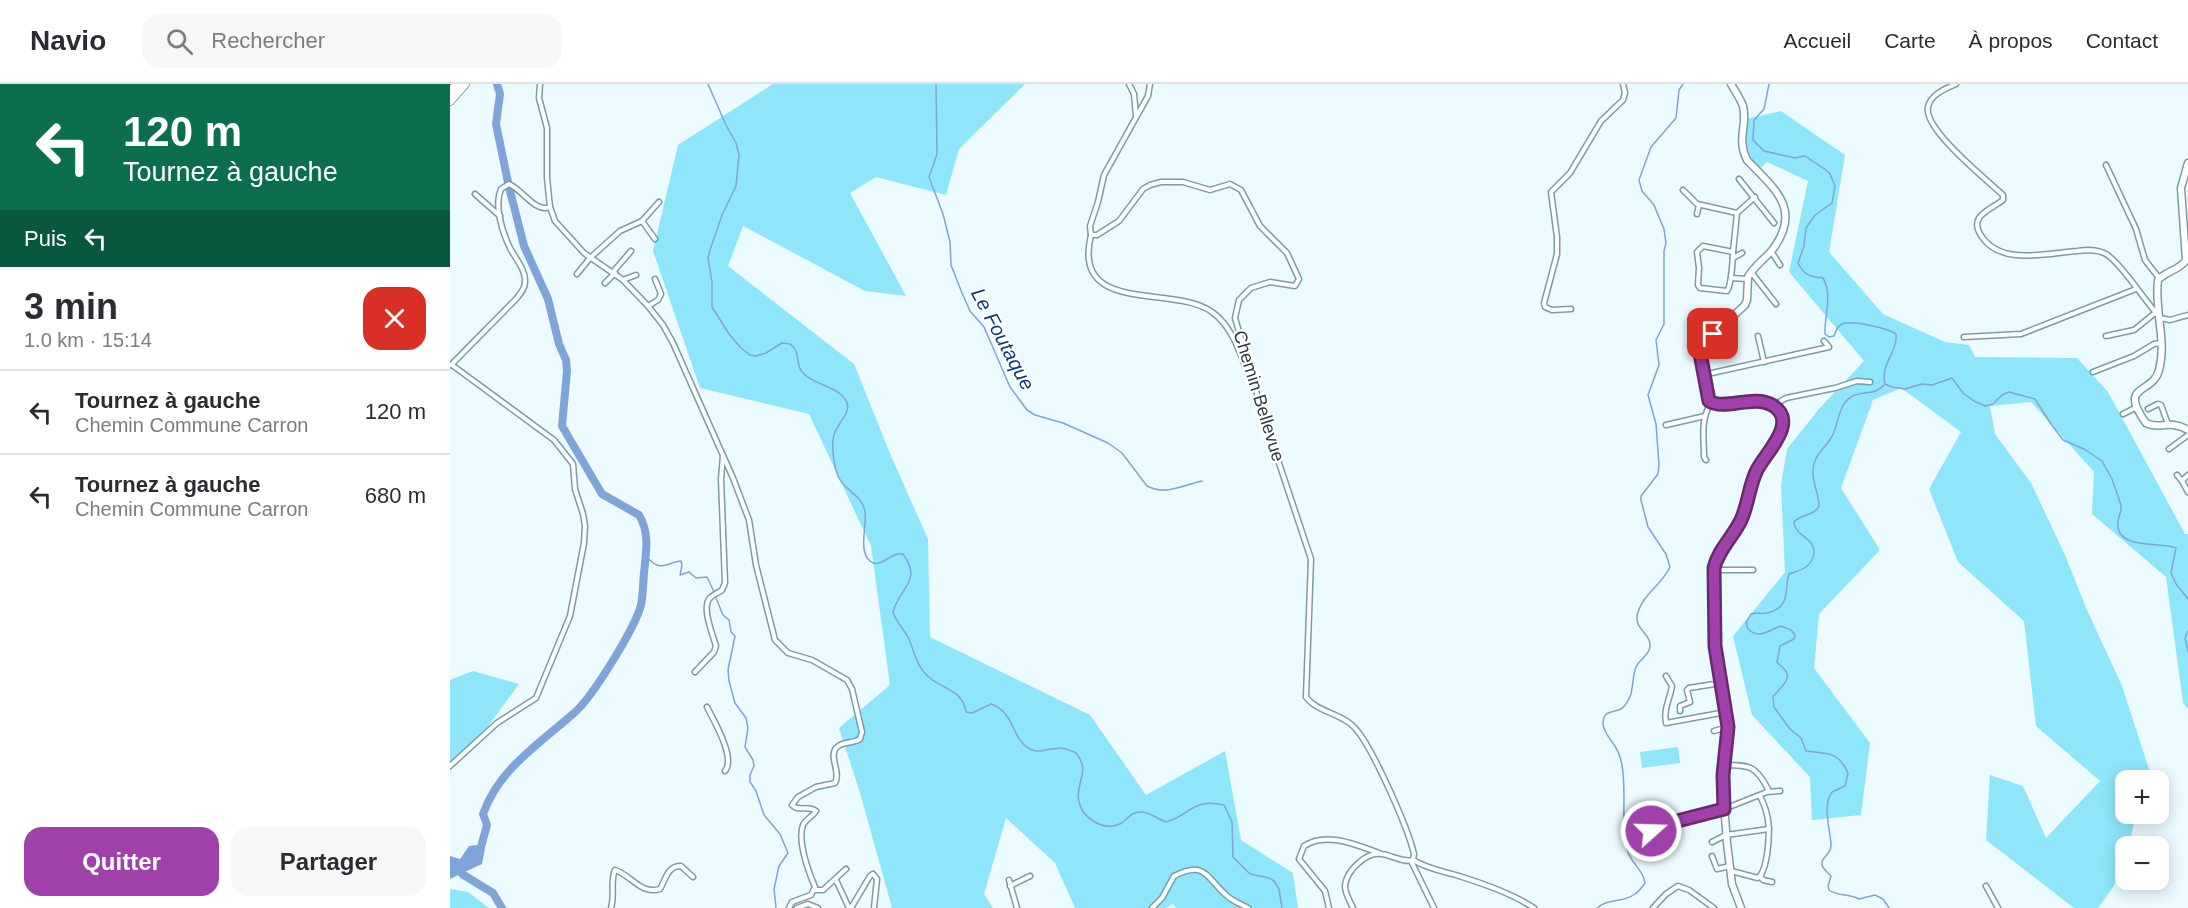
<!DOCTYPE html>
<html lang="fr">
<head>
<meta charset="utf-8">
<style>
  :root { --surface:#fff; --page:#f7f7f7; --text:#2b2b33; --muted:#7c7c81; --line:#e1e1e2; --accent:#a041aa }
  body { margin:0; font-family:Helvetica,sans-serif; background:var(--page); color:var(--text); height:100vh; display:flex; flex-direction:column; font-size:22px; white-space:nowrap }
  * { box-sizing:border-box; margin:0 }
  p { font-size:20px; color:var(--muted) }
  .icon { flex:none; width:33px; height:33px; fill:none; stroke:currentColor; stroke-width:2; stroke-linecap:round; stroke-linejoin:round }
  .map { position:relative; flex:1; overflow:hidden }
  .side { display:flex; flex-direction:column; background:var(--surface); width:450px }
  .side>* { flex:none }
  .banner { background:#0b6e4f; color:#fff; overflow:hidden }
  .controls { position:absolute; left:1665px; top:686px; display:grid; gap:12px }
  .controls a { display:grid; place-items:center; width:54px; height:54px; border-radius:12px; background:var(--surface); box-shadow:0 3px 15px #0003; font-size:30px }
  .pin { position:absolute; display:grid; place-items:center; width:51px; height:51px; color:#fff; margin:-26px; border-radius:12px; box-shadow:0 3px 9px #0006 }
  .me { position:absolute; width:66px; margin:-33px; rotate:70deg; stroke-linejoin:round; filter:drop-shadow(0 0 4px #0008) }
  .turn { display:flex; align-items:center; gap:21px; height:126px; padding:0 24px; font-size:27px }
  .turn .icon { width:78px; height:78px; stroke-width:2.5 }
  .turn b { display:block; font-size:42px; line-height:51px }
  .then { display:flex; align-items:center; height:57px; padding:0 24px; background:#0003; gap:12px; font-size:22px }
  .round { display:grid; place-items:center; flex:none; width:63px; height:63px; border-radius:18px; background:var(--page) }
  .summary { display:flex; align-items:center; justify-content:space-between; height:102px; padding:0 24px }
  h1 { font-size:36px; font-weight:800; line-height:45px }
  .cta { display:flex; gap:12px; margin-top:auto; padding:12px 24px }
  .cta a { flex:1; height:69px; border-radius:18px; background:var(--accent); color:#fff; font-size:24px; font-weight:800; line-height:69px; text-align:center }
  .cta a+a { background:var(--page); color:var(--text) }
  ul { padding:0; list-style:none }
  li { display:flex; align-items:center; gap:18px; height:84px; padding:0 24px; border-top:2px solid var(--line) }
  li div { flex:1 }
  li b { display:block; font-size:22px }
  li em { font-style:normal }
  header { display:flex; align-items:center; gap:36px; box-sizing:border-box; height:84px; padding:0 30px; background:var(--surface); border-bottom:2px solid var(--line) }
  header strong { font-size:28px }
  nav { display:flex; gap:33px; margin-inline-start:auto; font-size:21px }
  .search { width:420px; height:54px; background:var(--page); display:flex; align-items:center; gap:15px; box-sizing:border-box; padding:0 21px; border-radius:18px; color:var(--muted); font-size:22px }
  main { display:flex; flex:1; min-height:0 }
  .map>svg:first-child { display:block }
  .green { fill:#8fe6fa }
  .water { fill:#7fa4d9 }
  .lines { fill:none; stroke-linecap:round; stroke-linejoin:round }
  .stream { stroke:#7fa4d9; stroke-width:1.5 }
  .river { stroke:#7fa4d9; stroke-width:8 }
  .street-casing { stroke:#789da6; stroke-width:7 }
  .secondary-casing { stroke:#789da6; stroke-width:9 }
  .highway-casing { stroke:#789da6; stroke-width:10 }
  .street { stroke:#fff; stroke-width:4 }
  .secondary { stroke:#fff; stroke-width:6 }
  .highway { stroke:#fff; stroke-width:8 }
  .route-casing { stroke:#682a6e; stroke-width:15 }
  .route { stroke:#a041aa; stroke-width:10 }
  .labels { text-anchor:middle; dominant-baseline:central; stroke-width:4.5; stroke-linejoin:round; paint-order:stroke }
  .street-label { font-size:18px; fill:#2a3a3e; stroke:#fff }
  .water-label { font-size:20px; font-style:italic; fill:#0a3a79; stroke:#fff }
</style>
</head>
<body>
<header>
<strong>Navio</strong>
<div class="search"><svg class="icon" aria-label="search" viewBox="0 0 24 24"><circle cx="10" cy="10" r="6"/><path d="M15 15l6 6"/></svg>Rechercher</div>
<nav><a>Accueil</a><a>Carte</a><a>À propos</a><a>Contact</a></nav>
</header>
<main>
<section class="side">
<div class="banner">
<div class="turn"><svg class="icon" aria-label="left" viewBox="0 0 24 24"><path d="M17 20v-9H6M10 6l-5 5 5 5"/></svg><div><b>120 m</b>Tournez à gauche</div></div>
<div class="then">Puis<svg class="icon" aria-label="left" viewBox="0 0 24 24"><path d="M17 20v-9H6M10 6l-5 5 5 5"/></svg></div>
</div>
<div class="summary"><div><h1>3 min</h1><p>1.0 km · 15:14</p></div><a class="round" style="background:#d93025;color:#fff"><svg class="icon" aria-label="close" viewBox="0 0 24 24"><path d="M6 6l12 12M18 6L6 18"/></svg></a></div>
<ul>
<li><svg class="icon" aria-label="left" viewBox="0 0 24 24"><path d="M17 20v-9H6M10 6l-5 5 5 5"/></svg><div><b>Tournez à gauche</b><p>Chemin Commune Carron</p></div><em>120 m</em></li>
<li><svg class="icon" aria-label="left" viewBox="0 0 24 24"><path d="M17 20v-9H6M10 6l-5 5 5 5"/></svg><div><b>Tournez à gauche</b><p>Chemin Commune Carron</p></div><em>680 m</em></li>
</ul>
<div class="cta"><a>Quitter</a><a>Partager</a></div>
</section>
<div class="map">
<svg width="1738" height="824" viewBox="0 0 1738 824">
  <rect width="100%" height="100%" fill="#ebfbff"/>
  <!-- green -->
  <g class="green">
    <path d="M 323,0 L 575,0 L 509,65 L 496,111 L 426,93 L 400,109 L 456,212 L 415,207 L 293,142 L 278,182 L 404,280 L 441,372 L 478,455 L 480,553 L 640,631 L 696,711 L 775,667 L 791,756 L 843,789 L 848,824 L 726,824 L 723,820 L 716,824 L 625,824 L 605,779 L 556,734 L 534,810 L 543,824 L 442,824 L 410,709 L 389,644 L 440,601 L 421,462 L 359,330 L 250,304 L 203,167 L 228,61 Z"/>
    <path d="M 1331,27 L 1395,71 L 1379,168 L 1433,230 L 1495,258 L 1519,261 L 1525,273 L 1627,274 L 1658,308 L 1735,450 L 1738,450 L 1738,625 L 1733,619 L 1716,493 L 1642,430 L 1644,388 L 1581,318 L 1540,322 L 1545,350 L 1581,399 L 1615,471 L 1637,526 L 1672,602 L 1699,685 L 1696,696 L 1676,696 L 1676,729 L 1687,729 L 1678,762 L 1676,762 C 1675,789 1663,804 1648,824 L 1624,824 L 1536,756 L 1540,691 L 1573,702 L 1596,754 L 1650,697 L 1586,642 L 1574,537 L 1508,478 L 1479,405 L 1511,348 L 1451,304 L 1423,316 L 1391,404 L 1430,466 L 1369,530 L 1364,584 L 1420,659 L 1411,731 L 1362,736 L 1360,693 L 1302,631 L 1283,552 L 1335,488 L 1331,401 L 1337,365 L 1369,325 L 1414,277 L 1339,188 L 1358,97 L 1317,78 L 1304,90 L 1291,36 Z"/>
    <path d="M 23,587 L 69,600 L 30,653 L 0,687 L 0,596 Z"/>
    <path d="M 1228,663 L 1230,679 L 1192,684 L 1190,668 Z"/>
    <path d="M 0,805 L 18,808 L 39,824 L 0,824 Z"/>
  </g>
  <!-- water -->
  <path class="water" d="M 34,752 L 37,753 L 32,780 L 0,795 L 0,772 L 10,775 L 19,762 L 27,761 Z"/>
  <g class="lines">
    <!-- stream -->
    <g class="stream">
      <path d="M 258,0 L 276,41 L 286,59 L 289,71 L 286,102 L 272,131 L 260,166 L 258,174 L 262,198 L 262,223 L 279,250 L 291,264 L 300,271 L 306,272 L 316,269 L 332,259 L 340,260 C 351,267 345,279 352,288 C 363,301 385,301 395,315 C 405,329 384,339 383,356 C 382,367 384,382 388,392 C 394,407 413,411 415,428 C 417,442 408,467 420,477 C 430,486 441,467 453,470 C 473,497 449,504 443,528 C 446,538 453,544 458,553 C 465,568 466,583 480,594 C 495,606 513,607 516,628 L 522,629 L 541,620 C 565,628 561,655 580,665 C 592,672 606,657 626,669 C 642,688 624,699 629,718 C 633,735 653,747 670,740 C 678,736 680,728 690,728 C 700,727 706,735 716,738 C 741,731 742,714 774,721 L 782,738 L 783,773 L 800,790 L 819,794 L 824,797 L 829,805 L 832,824"/>
      <path d="M 486,0 L 487,70 L 479,93 L 493,130 L 500,158 L 501,181 L 512,209 L 520,227 L 534,243 L 560,303 L 577,326 L 585,331 L 613,339 L 658,359 L 672,369 L 697,402 C 716,412 733,401 752,397"/>
      <path d="M 1319,0 L 1314,25 L 1304,36 L 1303,56 L 1314,67 L 1345,74 L 1355,72 L 1376,86 L 1380,90 L 1385,102 L 1382,119 L 1365,131 L 1356,144 L 1354,162 L 1348,179 C 1354,191 1360,193 1373,194 C 1383,211 1374,233 1375,250 L 1379,253 L 1384,252 C 1386,247 1387,242 1392,240 C 1401,236 1438,244 1446,250 C 1448,268 1430,280 1435,300 L 1442,303 L 1455,305 L 1472,300 L 1482,301 L 1502,294 L 1513,309 L 1524,317 L 1535,322 L 1543,320 L 1552,311 L 1559,308 L 1585,315 L 1601,340 L 1613,356 L 1634,365 L 1652,377 L 1662,395 L 1671,421 C 1672,430 1666,435 1668,444 C 1672,465 1711,458 1726,464 L 1721,489 L 1726,500 L 1738,515"/>
      <path d="M 1434,301 C 1425,312 1413,306 1401,313 C 1387,322 1389,342 1381,354 C 1374,366 1364,370 1363,386 C 1362,399 1369,409 1369,422 C 1364,432 1351,430 1344,438 C 1345,453 1365,453 1364,469 C 1362,484 1350,486 1339,490 C 1334,505 1341,521 1321,528 C 1314,531 1308,528 1301,530 L 1296,539 L 1298,545 C 1310,556 1318,546 1331,542 L 1341,546 L 1345,551 L 1344,555 L 1330,562 L 1327,578 C 1329,581 1333,583 1335,586 C 1343,596 1328,605 1323,613 L 1324,623 L 1340,645 L 1351,654 L 1356,667 C 1376,670 1388,666 1398,689 L 1395,702 L 1382,708 C 1372,722 1380,744 1381,760 C 1382,771 1370,773 1372,781 C 1373,785 1378,789 1381,792 L 1378,802 L 1379,806 C 1389,813 1399,809 1409,815 L 1425,811 L 1433,815 L 1439,824"/>
      <path d="M 195,476 L 200,476 C 211,488 218,478 231,477 L 232,481 L 230,491 L 239,488 L 246,494 L 257,493 L 264,508"/>
      <path d="M 266,514 L 273,531 L 279,536 L 281,548 L 285,552 L 278,586 L 279,597 L 285,619 L 296,634 L 298,644 L 295,663 L 303,676 L 304,682 L 300,691 L 300,698 L 306,707 L 314,731 L 330,750 L 338,769 L 329,782 L 324,805 L 326,824"/>
      <path d="M 1738,547 L 1735,554 L 1738,567"/>
      <path d="M 1147,824 C 1158,814 1173,819 1185,810 C 1189,808 1192,803 1195,799 C 1194,787 1182,780 1178,768 C 1170,740 1177,710 1172,681 C 1171,676 1169,669 1166,664 C 1162,656 1154,650 1153,640 C 1153,626 1162,629 1171,625 C 1176,622 1179,615 1181,610 C 1183,601 1183,590 1186,583 C 1190,574 1204,569 1199,556 C 1195,547 1186,544 1187,532 C 1191,511 1212,501 1220,483 L 1216,470 L 1198,443 L 1191,416 L 1191,412 L 1208,390 L 1209,381 L 1206,340 L 1198,311 L 1209,281 L 1206,256 L 1214,240 L 1214,167 L 1216,159 L 1214,145 L 1204,121 L 1192,107 L 1189,96 L 1201,63 L 1226,34 L 1229,6 L 1233,0"/>
    </g>
    <!-- river -->
    <g class="river">
      <path d="M 32,759 L 37,741 L 33,730 C 49,685 89,660 124,629 C 142,614 185,544 191,521 C 193,511 193,499 194,489 C 196,469 200,449 189,431 L 152,410 L 112,342 L 117,287 L 116,276 L 109,260 L 98,215 L 74,162 L 59,103 L 46,40 L 50,10 L 47,0"/>
      <path d="M 10,783 L 12,790 L 43,809 L 52,824"/>
    </g>
    <defs>
      <g id="street">
        <path d="M 90,0 L 89,14 L 97,44 L 97,94 L 100,123 L 105,137 L 134,169 L 173,196 L 198,222 L 213,241 L 223,259 L 283,394 L 299,436 L 306,481 L 325,556 L 338,569 L 362,576 L 397,596 L 402,605 L 412,648 L 410,655 C 404,659 396,658 390,661 C 375,669 392,687 385,699 L 366,703 L 348,713 L 342,721 C 348,728 358,721 366,727 C 363,732 356,735 353,741 C 347,757 359,789 365,803 L 361,811 L 342,818 L 339,824"/>
        <path d="M 679,0 L 684,10 L 686,32"/>
        <path d="M 700,0 L 698,12 L 654,91 L 648,118 L 640,142 L 641,151 L 647,151 L 669,137 L 693,105 L 700,101 L 711,98 L 733,98 L 760,106 L 780,100 L 791,106 L 810,142 L 837,169 L 849,195 L 845,202 L 820,198 L 801,204 L 789,216 L 785,234 L 813,331 L 861,475 L 856,613 C 867,628 890,629 903,642 C 921,659 958,744 964,770 L 963,776 C 953,779 942,771 931,770 C 916,768 896,787 895,802 C 895,810 900,817 903,824"/>
        <path d="M 1506,0 C 1495,5 1481,10 1478,23 C 1473,45 1537,96 1553,111 L 1553,116 C 1540,126 1517,132 1532,153 C 1552,182 1597,169 1627,167 C 1636,166 1646,165 1654,169 C 1668,175 1695,217 1708,231"/>
        <path d="M 1656,81 L 1686,145 L 1695,176 L 1709,194"/>
        <path d="M 1289,95 L 1324,139"/>
        <path d="M 1233,106 L 1247,120 L 1287,129 L 1283,168"/>
        <path d="M 25,110 L 50,132"/>
        <path d="M 1287,129 L 1305,113"/>
        <path d="M 1247,130 L 1249,121"/>
        <path d="M 192,137 L 205,155"/>
        <path d="M 641,151 C 621,232 724,200 762,228 C 784,243 792,276 802,300"/>
        <path d="M 1253,162 L 1283,168 C 1283,176 1281,202 1277,207 L 1250,204 L 1248,201 L 1249,184 L 1247,168 Z"/>
        <path d="M 1321,167 L 1330,181"/>
        <path d="M 1283,174 L 1292,169"/>
        <path d="M 163,188 L 181,167"/>
        <path d="M 1301,188 L 1326,220"/>
        <path d="M 127,190 L 140,174 L 170,147 L 192,137 L 209,118"/>
        <path d="M 1281,194 L 1297,195"/>
        <path d="M 173,196 L 186,191"/>
        <path d="M 155,199 L 165,189"/>
        <path d="M 198,222 L 208,216 L 211,210 L 205,195"/>
        <path d="M 1121,225 L 1102,226 L 1095,223 L 1094,219 L 1107,170 L 1107,153 L 1101,108 L 1120,89 L 1151,37 L 1173,16 L 1175,9 L 1173,0"/>
        <path d="M 1710,234 L 1720,236 L 1738,231"/>
        <path d="M 1251,237 L 1257,240 L 1263,250"/>
        <path d="M 1308,252 L 1314,278"/>
        <path d="M 1656,252 L 1684,246 L 1705,229"/>
        <path d="M 1514,253 L 1571,250 L 1686,205"/>
        <path d="M 1,281 L 66,215 C 70,210 75,205 75,198 C 76,186 65,174 60,164 C 52,147 44,122 51,105 L 59,100 C 73,106 85,129 100,123"/>
        <path d="M 1643,288 L 1684,272 L 1704,260 L 1711,259"/>
        <path d="M 1253,291 L 1379,263 L 1374,257"/>
        <path d="M 1324,321 L 1336,314 L 1385,304 L 1407,297 L 1420,298"/>
        <path d="M 1698,325 L 1708,320 L 1711,321 L 1718,340"/>
        <path d="M 1673,330 L 1687,323"/>
        <path d="M 1216,341 L 1255,332"/>
        <path d="M 1719,365 L 1738,351"/>
        <path d="M 1256,376 L 1254,373 C 1254,354 1250,336 1261,319"/>
        <path d="M 1727,391 L 1732,397"/>
        <path d="M 1738,391 L 1732,397 L 1738,408"/>
        <path d="M 1265,486 L 1303,486"/>
        <path d="M 245,588 L 264,568 L 266,562 C 263,551 251,523 260,514 C 263,510 269,509 272,506 L 275,499 L 271,395 L 273,372"/>
        <path d="M 1216,592 L 1222,602 C 1220,615 1213,626 1216,639 L 1276,628"/>
        <path d="M 257,623 C 264,637 286,674 275,687"/>
        <path d="M 1230,627 L 1230,622 L 1240,618 L 1237,606 L 1239,604 L 1271,599"/>
        <path d="M 1264,647 L 1278,643"/>
        <path d="M 0,682 L 47,639 L 86,614 L 120,532 L 134,459 L 135,442 L 133,430 L 125,405 L 123,380 L 104,356 L 2,281"/>
        <path d="M 1317,708 L 1330,707"/>
        <path d="M 1203,757 L 1201,748 L 1204,743 L 1274,725 L 1317,708 L 1318,705 C 1306,682 1300,681 1275,681"/>
        <path d="M 1262,758 L 1276,751 L 1319,745"/>
        <path d="M 1262,772 L 1267,785 L 1280,782"/>
        <path d="M 963,776 C 978,785 992,787 1009,792 C 1034,800 1061,809 1084,824"/>
        <path d="M 961,777 L 984,824"/>
        <path d="M 1281,787 L 1308,794 C 1318,786 1320,749 1318,736 C 1317,728 1314,720 1310,712"/>
        <path d="M 1310,792 L 1313,796 L 1322,798"/>
        <path d="M 386,796 L 399,824"/>
        <path d="M 559,796 L 567,824"/>
        <path d="M 560,802 L 580,792"/>
        <path d="M 1536,802 L 1548,824"/>
        <path d="M 365,806 L 373,806 L 396,785"/>
        <path d="M 161,824 C 165,812 160,796 165,786 C 181,791 191,811 210,805 C 216,795 217,782 231,782 L 243,793"/>
        <path d="M 347,824 L 358,820 L 368,824"/>
        <path d="M 401,824 L 420,792 L 423,790 L 427,795 L 424,824"/>
        <path d="M 702,824 L 712,814 L 724,792 C 755,776 756,793 776,811 C 782,817 791,820 798,824"/>
        <path d="M 879,824 L 875,807 L 849,775 L 854,762 C 876,747 907,761 929,769"/>
        <path d="M 1203,824 L 1216,810 L 1228,802 L 1239,806 L 1264,824"/>
      </g>
      <g id="secondary">
        <path d="M 1281,0 C 1285,7 1290,14 1293,22 C 1298,41 1286,54 1297,76 C 1323,104 1353,124 1323,165 C 1315,175 1304,182 1298,193 L 1297,216 L 1295,221 L 1256,257 L 1251,264 L 1250,273 L 1259,317 L 1264,320 C 1282,320 1308,311 1324,322 C 1349,341 1314,371 1306,387 C 1298,403 1297,423 1289,440 C 1282,455 1268,467 1264,484 L 1265,562 L 1278,643 L 1273,706 L 1277,759 L 1282,800 L 1291,824"/>
        <path d="M 1738,79 L 1731,104 L 1736,176 C 1730,186 1716,187 1708,196 C 1704,226 1717,257 1709,286 C 1703,311 1667,299 1696,339 C 1709,346 1719,335 1738,346"/>
      </g>
      <g id="highway">
        <path d="M 0,8 L 7,0"/>
        <path d="M 0,17 L 15,0"/>
      </g>
    </defs>
    <!-- street casing -->
    <use href="#street" class="street-casing"/>
    <!-- secondary casing -->
    <use href="#secondary" class="secondary-casing"/>
    <!-- highway casing -->
    <use href="#highway" class="highway-casing"/>
    <!-- street -->
    <use href="#street" class="street"/>
    <!-- secondary -->
    <use href="#secondary" class="secondary"/>
    <!-- highway -->
    <use href="#highway" class="highway"/>
  </g>
  <g class="lines">
    <defs>
      <path id="route" d="M 1201,747 L 1204,743 L 1274,725 L 1273,691 L 1278,643 L 1265,562 L 1264,484 C 1268,466 1283,453 1291,436 C 1298,421 1299,403 1306,388 C 1313,371 1351,338 1322,321 C 1303,310 1275,327 1259,317 L 1250,269 L 1253,260 L 1263,250"/>
    </defs>
    <!-- route casing -->
    <use href="#route" class="route-casing"/>
    <!-- route -->
    <use href="#route" class="route"/>
  </g>
  <g class="labels">
    <!-- street labels -->
    <g class="street-label">
      <text transform="translate(809 312) rotate(73)">Chemin Bellevue</text>
    </g>
    <!-- water labels -->
    <g class="water-label">
      <text transform="translate(553 255) rotate(62)">Le Foutaque</text>
    </g>
  </g>
</svg>
<div class="controls">
<a>+</a>
<a>−</a>
</div>
<div class="pin" style="left:1263px;top:250px;background:#d93025"><svg class="icon" aria-label="arrive" viewBox="0 0 24 24"><path d="M6 21V4h12l-3 4 3 4H6"/></svg></div>
<svg class="me" style="left:1201px;top:747px" viewBox="-20 -20 40 40"><circle r="17" fill="#a041aa" stroke="#fff" stroke-width="3"/><path d="M0-11L8 9 0 5-8 9z" fill="#fff"/></svg>
</div>
</main>
</body>
</html>
